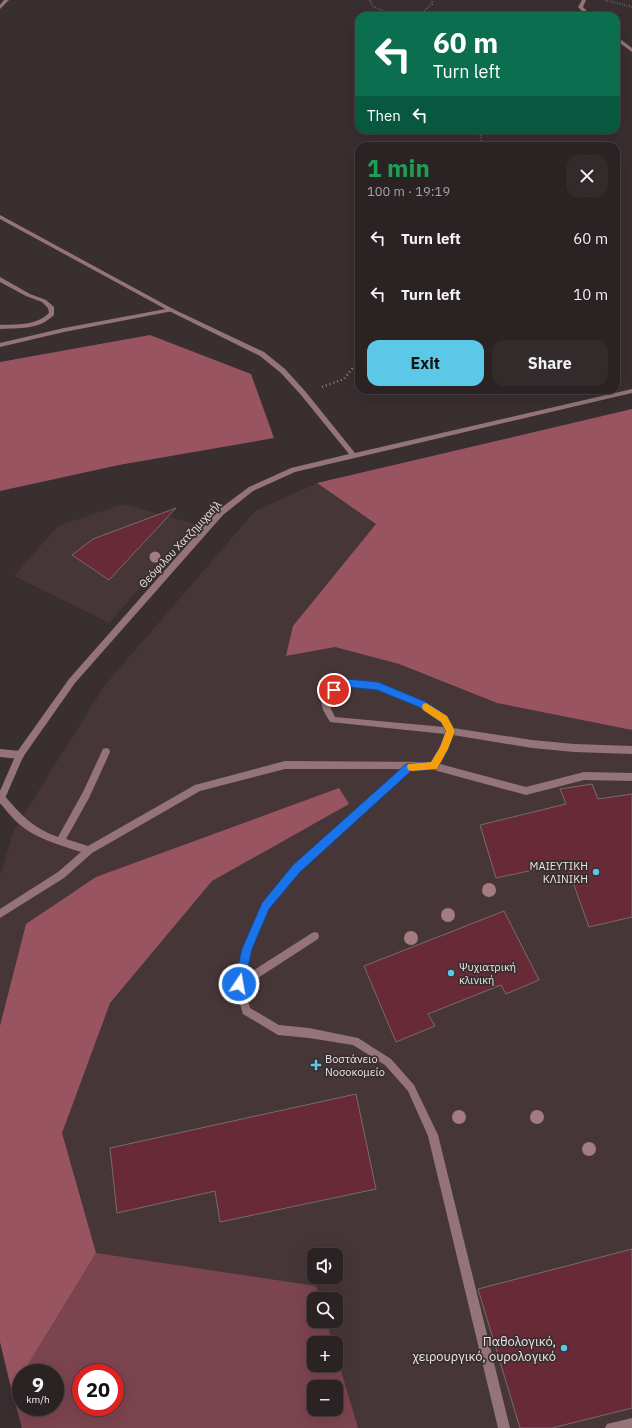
<!DOCTYPE html>
<html lang="en">
<head>
<meta charset="utf-8">
<style>
  :root { --surface:#2b2224; --page:#332a2c; --text:#f1f3f6; --muted:#a6a4a6; --line:#473f41; --accent:#5ac8e6 }
  body { margin:0; font-family:"IBM Plex Sans",sans-serif; background:var(--page); color:var(--text); height:100vh; display:flex; flex-direction:column; font-size:15px; white-space:nowrap }
  * { box-sizing:border-box; margin:0 }
  p { font-size:13px; color:var(--muted) }
  .icon { flex:none; width:22px; height:22px; fill:none; stroke:currentColor; stroke-width:2; stroke-linecap:round; stroke-linejoin:round }
  .map { position:relative; flex:1; overflow:hidden }
  .panel { position:absolute; left:355px; top:142px; width:265px; height:252px; display:flex; flex-direction:column; background:var(--surface); border-radius:12px; box-shadow:0 4px 16px #0002,0 0 0 1px var(--line) }
  .panel>* { flex:none }
  .guide { position:absolute; left:355px; top:12px; width:265px; height:122px; border-radius:12px; box-shadow:0 4px 16px #0002,0 0 0 1px var(--line); background:#0b6e4f; color:#fff; overflow:hidden }
  .controls { position:absolute; left:307px; top:1248px; display:grid; gap:8px }
  .controls a { display:grid; place-items:center; width:36px; height:36px; border-radius:8px; background:var(--surface); box-shadow:0 4px 16px #0002,0 0 0 1px var(--line); font-size:20px }
  .speed { position:absolute; left:12px; top:1364px; display:flex; gap:8px; font-size:20px; font-weight:700; text-align:center }
  .speed>* { display:grid; place-content:center; width:52px; height:52px; border-radius:50%; background:var(--surface); box-shadow:0 4px 16px #0002,0 0 0 1px var(--line); line-height:1 }
  .speed small { font-size:10px; font-weight:400 }
  .speed .limit { border:6px solid #d22; background:#fff; color:#111 }
  .pin { position:absolute; display:grid; place-items:center; width:34px; height:34px; color:#fff; margin:-17px; border:2px solid #fff; border-radius:50%; box-shadow:0 1px 4px #0007 }
  .me { position:absolute; width:44px; margin:-22px; rotate:12deg; stroke-linejoin:round; filter:drop-shadow(0 0 3px #0008) }
  .turn { display:flex; align-items:center; gap:14px; height:84px; padding:0 12px; font-size:18px }
  .turn .icon { width:52px; height:52px; stroke-width:2.5 }
  .turn b { display:block; font-size:28px; line-height:34px }
  .then { display:flex; align-items:center; height:38px; padding:0 12px; background:#0003; gap:8px; font-size:15px }
  .round { display:grid; place-items:center; flex:none; width:42px; height:42px; border-radius:12px; background:var(--page) }
  .head { display:flex; align-items:center; justify-content:space-between; height:68px; padding:0 12px }
  h1 { font-size:24px; font-weight:700; line-height:30px; color:#1e9e55 }
  .cta { display:flex; gap:8px; margin-top:auto; padding:8px 12px }
  .cta a { flex:1; height:46px; border-radius:12px; background:var(--accent); color:#111; font-size:16px; font-weight:700; line-height:46px; text-align:center }
  .cta a+a { background:var(--page); color:var(--text) }
  ul { padding:0; list-style:none }
  li { display:flex; align-items:center; gap:12px; height:56px; padding:0 12px }
  li div { flex:1 }
  li b { display:block; font-size:15px }
  li em { font-style:normal }
  .map>svg:first-child { display:block }
  .built { fill:#473638; fill-rule:evenodd }
  .green { fill:#7c444f; fill-rule:evenodd }
  .forest { fill:#985561 }
  .building { fill:#692a38; stroke:#776b6c }
  .lines { fill:none; stroke-linecap:round; stroke-linejoin:round }
  .path-far1 { stroke:#908789; stroke-width:2; stroke-dasharray:0.5 2; stroke-linecap:butt }
  .path { stroke:#908789; stroke-width:2.5; stroke-dasharray:1 3; stroke-linecap:butt }
  .lane { fill:#947479; fill-rule:evenodd }
  .street { fill:#947479; fill-rule:evenodd }
  .tree { fill:#a37c82 }
  .route { fill:#1a73e8; stroke:#114b97 }
  .slow { fill:#f59e0b }
  .poi-dot { fill:#5ac8e6; stroke:#392e30; stroke-width:1.5 }
  .labels { text-anchor:middle; dominant-baseline:central; stroke-width:3.5; stroke-linejoin:round; paint-order:stroke }
  .street-label { font-size:11px; fill:#eae3e4; stroke:#392e30 }
  .poi-label { font-size:11px; fill:#eae3e4; stroke:#392e30; text-anchor:start }
  .near-poi-label { font-size:13px; fill:#eae3e4; stroke:#392e30; text-anchor:end }
</style>
</head>
<body>
<div class="map">
<svg width="632" height="1428" viewBox="0 0 632 1428">
  <rect width="100%" height="100%" fill="#392e30"/>
  <!-- built -->
  <g class="built">
    <path d="M 317,483 L 376,524 L 287,656 L 335,647 L 399,664 L 497,703 L 632,730 L 632,1428 L 24,1428 L 0,1338 L 0,876 L 14,830 L 105,685 L 255,511 ZM 314,1255 L 336,1255 L 336,1277 L 314,1277 ZM 314,1299 L 336,1299 L 336,1321 L 314,1321 ZM 314,1343 L 336,1343 L 336,1365 L 314,1365 ZM 21,1373 L 55,1373 L 55,1407 L 21,1407 ZM 81,1373 L 115,1373 L 115,1407 L 81,1407 ZM 314,1387 L 336,1387 L 336,1409 L 314,1409 Z"/>
    <path d="M 124,504 L 195,524 L 109,623 L 14,576 L 58,526 Z"/>
  </g>
  <!-- green -->
  <path class="green" d="M 96,1253 L 316,1286 L 320,1299 L 314,1299 L 314,1321 L 326,1321 L 333,1343 L 314,1343 L 314,1365 L 336,1365 L 336,1354 L 358,1428 L 22,1428 L 12,1392 L 21,1377 L 21,1407 L 55,1407 L 55,1373 L 23,1373 ZM 81,1373 L 115,1373 L 115,1407 L 81,1407 ZM 314,1387 L 336,1387 L 336,1409 L 314,1409 Z"/>
  <!-- forest -->
  <g class="forest">
    <path d="M 150,335 L 251,374 L 274,438 L 119,465 L 0,491 L 0,362 Z"/>
    <path d="M 632,409 L 632,730 L 497,703 L 399,664 L 335,647 L 286,656 L 293,626 L 376,524 L 317,483 Z"/>
    <path d="M 339,788 L 349,804 L 212,881 L 110,1003 L 62,1133 L 96,1253 L 23,1373 L 21,1373 L 21,1377 L 12,1392 L 0,1342 L 0,1026 L 26,924 L 96,877 Z"/>
  </g>
  <!-- building -->
  <g class="building">
    <path d="M 176,508 L 109,580 L 72,555 L 93,539 Z"/>
    <path d="M 592,784 L 598,799 L 632,794 L 632,917 L 589,927 L 566,863 L 496,878 L 480,825 L 566,804 L 560,789 Z"/>
    <path d="M 504,911 L 539,980 L 506,994 L 501,985 L 428,1014 L 435,1026 L 396,1042 L 364,966 Z"/>
    <path d="M 356,1094 L 376,1189 L 220,1222 L 215,1191 L 117,1213 L 110,1148 Z"/>
    <path d="M 632,1249 L 632,1408 L 552,1428 L 520,1428 L 478,1289 Z"/>
  </g>
  <g class="lines">
    <!-- path-far1 -->
    <g class="path-far1">
      <path d="M 370,0 L 372,6 L 396,16"/>
      <path d="M 605,0 L 632,7"/>
      <path d="M 408,16 L 422,13 L 432,4 L 432,0"/>
      <path d="M 480,130 L 482,146"/>
    </g>
    <!-- path -->
    <path class="path" d="M 322,387 L 344,379 L 359,360"/>
    <!-- lane -->
    <g class="lane">
      <path d="M 4,0 L 9,0 L 0,9 L 0,5 Z"/>
      <path d="M 171,308 L 174,310 L 173,311 L 64,332 L 0,347 L 0,343 L 64,328 Z"/>
      <path d="M 346,680 L 378,683 L 425,702 L 447,717 L 453,728 L 532,740 L 574,744 L 632,746 L 632,754 L 574,752 L 532,748 L 453,735 L 448,749 L 440,764 L 526,787 L 584,772 L 632,773 L 632,781 L 584,780 L 526,795 L 434,770 L 412,769 L 300,872 L 268,909 L 252,949 L 246,975 L 312,933 L 315,932 L 318,933 L 319,936 L 318,939 L 244,987 L 250,1008 L 279,1025 L 309,1028 L 358,1038 L 391,1059 L 414,1085 L 438,1135 L 510,1428 L 498,1428 L 428,1136 L 408,1091 L 385,1065 L 353,1045 L 309,1038 L 278,1035 L 243,1014 L 234,985 L 242,949 L 262,903 L 294,866 L 401,769 L 285,769 L 200,791 L 92,853 L 64,878 L 0,918 L 0,909 L 58,872 L 81,852 C 60,845 36,839 19,824 C 12,818 6,810 0,803 L 0,795 L 4,795 C 21,815 33,828 58,837 L 83,792 L 103,749 L 106,748 L 109,749 L 110,752 L 89,798 L 66,839 L 88,846 L 195,785 L 285,761 L 432,762 L 440,748 L 445,734 L 330,722 L 323,710 L 321,700 L 330,688 ZM 347,686 L 377,689 L 419,706 L 441,721 L 444,727 L 335,717 L 331,709 L 329,701 L 336,692 Z"/>
      <path d="M 0,749 L 20,751 L 23,752 L 24,755 L 23,758 L 20,759 L 0,757 Z"/>
      <path d="M 632,1418 L 632,1428 L 605,1428 L 607,1424 Z"/>
    </g>
    <!-- street -->
    <g class="street">
      <path d="M 582,0 L 586,0 L 583,7 L 592,16 L 587,16 L 578,7 Z"/>
      <path d="M 616,36 L 632,48 L 632,52 L 616,40 Z"/>
      <path d="M 0,215 L 173,309 L 264,352 L 285,369 L 305,391 L 355,453 L 632,389 L 632,393 L 295,472 L 253,491 L 223,515 L 75,683 L 23,757 L 3,803 L 0,804 L 0,791 L 17,752 L 69,679 L 217,511 L 249,487 L 291,468 L 349,454 L 301,395 L 281,373 L 260,356 L 169,311 L 0,219 Z"/>
      <path d="M 0,277 L 30,294 L 46,300 L 54,307 L 54,315 C 39,330 19,328 0,329 L 0,325 C 17,324 36,326 49,313 L 48,308 L 42,302 L 26,296 L 0,282 Z"/>
    </g>
  </g>
  <!-- trees -->
  <g class="tree">
    <circle cx="155" cy="557" r="5.5"/>
    <circle cx="489" cy="890" r="7"/>
    <circle cx="448" cy="915" r="7"/>
    <circle cx="411" cy="938" r="7"/>
    <circle cx="459" cy="1117" r="7"/>
    <circle cx="537" cy="1117" r="7"/>
    <circle cx="589" cy="1149" r="7"/>
  </g>
  <!-- route -->
  <path class="route" d="M 346,679 L 378,682 L 426,702 L 447,716 L 455,731 L 448,749 L 437,769 L 411,771 L 300,872 L 269,909 L 252,949 L 244,984 L 243,988 L 239,990 L 235,988 L 234,984 L 242,949 L 262,903 L 293,865 L 406,764 L 431,762 L 440,747 L 446,731 L 441,722 L 419,707 L 377,690 L 347,687 L 334,694 L 330,692 L 329,690 L 330,687 Z"/>
  <!-- slow -->
  <path class="slow" d="M 426,703 L 447,716 L 455,731 L 448,749 L 437,769 L 412,771 L 408,770 L 407,767 L 408,764 L 431,762 L 440,747 L 446,731 L 441,722 L 423,710 L 422,707 L 423,704 Z"/>
  <!-- markers -->
  <g class="poi-dot">
    <circle cx="596" cy="872" r="4"/>
    <circle cx="451" cy="973" r="4"/>
    <path d="M314 1059h4v4h4v4h-4v4h-4v-4h-4v-4h4z"/>
    <circle cx="564" cy="1348" r="4"/>
  </g>
  <g class="labels">
    <!-- street labels -->
    <g class="street-label">
      <text transform="translate(180 544) rotate(-47)">Θεόφιλου Χατζημιχαήλ</text>
    </g>
    <!-- poi labels -->
    <g class="poi-label">
      <text x="588" y="866" text-anchor="end">ΜΑΙΕΥΤΙΚΗ<tspan x="588" dy="13">ΚΛΙΝΙΚΗ</tspan></text>
      <text x="459" y="967">Ψυχιατρική<tspan x="459" dy="13">κλινική</tspan></text>
      <text x="325" y="1059">Βοστάνειο<tspan x="325" dy="13">Νοσοκομείο</tspan></text>
    </g>
    <!-- near-poi labels -->
    <g class="near-poi-label">
      <text x="556" y="1341">Παθολογικό,<tspan x="556" dy="15">χειρουργικό, ουρολογικό</tspan></text>
    </g>
  </g>
</svg>
<div class="controls">
<a><svg class="icon" aria-label="sound" viewBox="0 0 24 24"><path d="M4 9h4l5-4v14l-5-4H4zM17 9q2 3 0 6"/></svg></a>
<a><svg class="icon" aria-label="search" viewBox="0 0 24 24"><circle cx="10" cy="10" r="6"/><path d="M15 15l6 6"/></svg></a>
<a>+</a>
<a>−</a>
</div>
<div class="speed"><div>9<small>km/h</small></div><div class="limit">20</div></div>
<div class="pin" style="left:334px;top:690px;background:#d93025"><svg class="icon" aria-label="arrive" viewBox="0 0 24 24"><path d="M6 21V4h12l-3 4 3 4H6"/></svg></div>
<svg class="me" style="left:239px;top:984px" viewBox="-20 -20 40 40"><circle r="17" fill="#1a73e8" stroke="#fff" stroke-width="3"/><path d="M0-11L8 9 0 5-8 9z" fill="#fff"/></svg>
<div class="guide">
<div class="turn"><svg class="icon" aria-label="left" viewBox="0 0 24 24"><path d="M17 20v-9H6M10 6l-5 5 5 5"/></svg><div><b>60 m</b>Turn left</div></div>
<div class="then">Then<svg class="icon" aria-label="left" viewBox="0 0 24 24"><path d="M17 20v-9H6M10 6l-5 5 5 5"/></svg></div>
</div>
<section class="panel">
<div class="head"><div><h1>1 min</h1><p>100 m · 19:19</p></div><a class="round"><svg class="icon" aria-label="close" viewBox="0 0 24 24"><path d="M6 6l12 12M18 6L6 18"/></svg></a></div>
<ul>
<li><svg class="icon" aria-label="left" viewBox="0 0 24 24"><path d="M17 20v-9H6M10 6l-5 5 5 5"/></svg><div><b>Turn left</b></div><em>60 m</em></li>
<li><svg class="icon" aria-label="left" viewBox="0 0 24 24"><path d="M17 20v-9H6M10 6l-5 5 5 5"/></svg><div><b>Turn left</b></div><em>10 m</em></li>
</ul>
<div class="cta"><a>Exit</a><a>Share</a></div>
</section>
</div>
</body>
</html>
